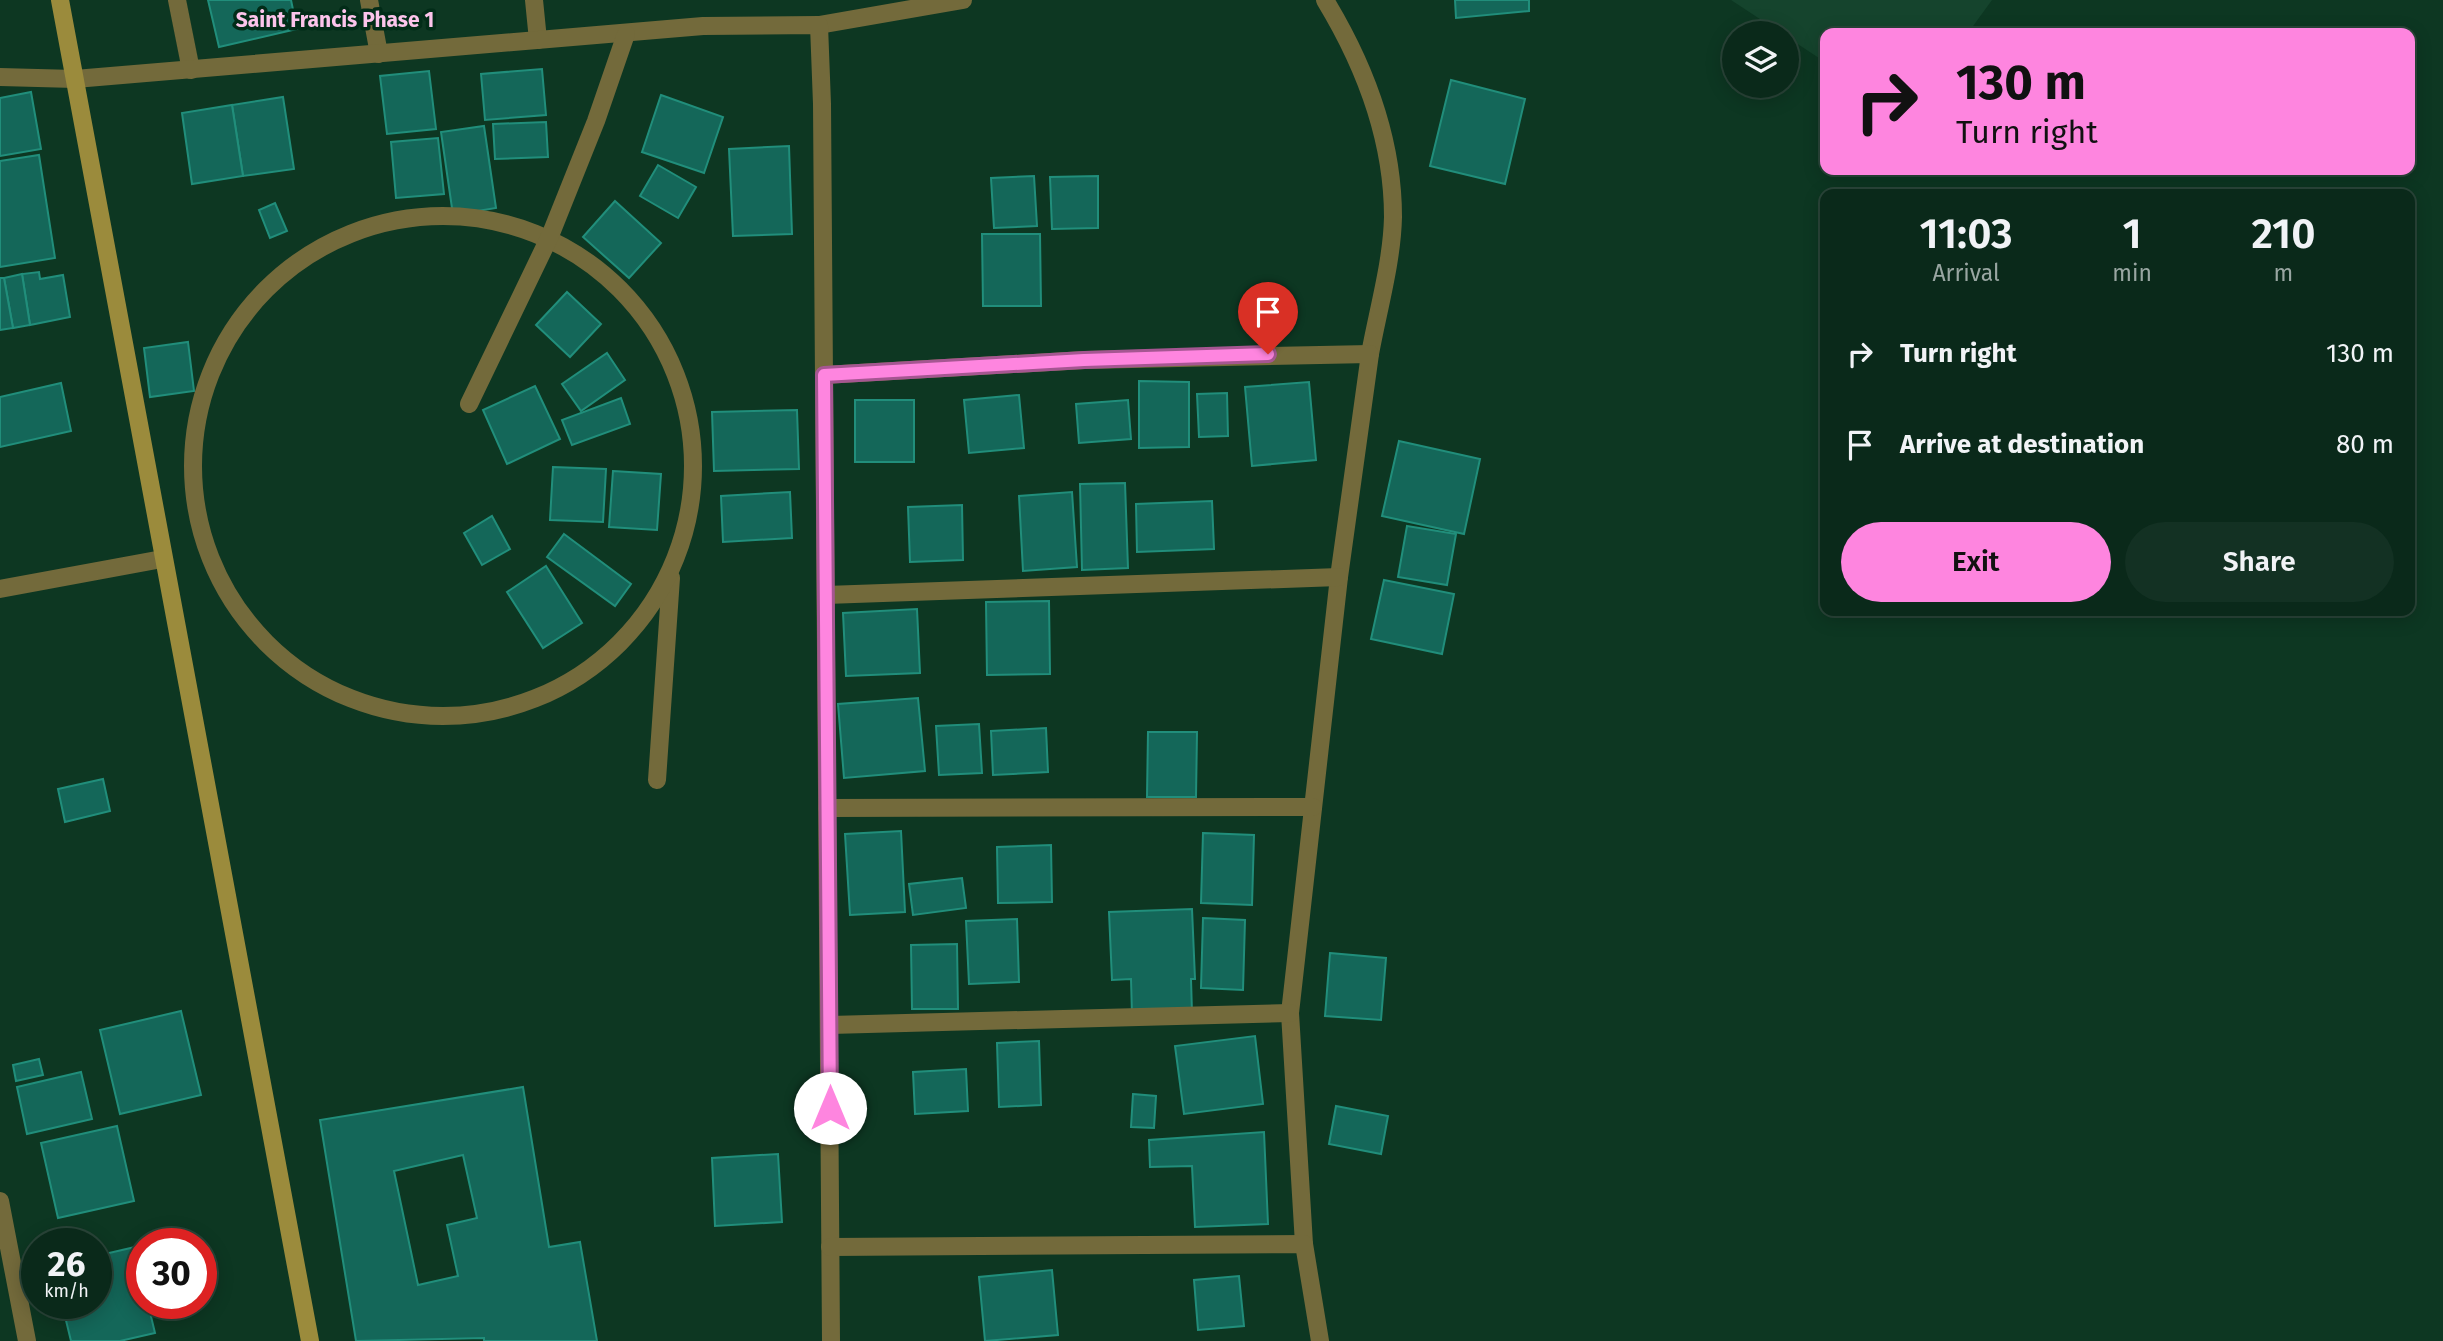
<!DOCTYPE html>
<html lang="en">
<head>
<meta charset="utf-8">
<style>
  :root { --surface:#0a291a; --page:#133123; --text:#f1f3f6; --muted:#99a6a2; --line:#2a4539; --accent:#fe85df }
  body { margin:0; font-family:"Fira Sans",sans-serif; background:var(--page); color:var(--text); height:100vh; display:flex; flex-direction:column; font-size:26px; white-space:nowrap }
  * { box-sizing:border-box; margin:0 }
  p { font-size:23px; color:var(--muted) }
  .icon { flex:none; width:38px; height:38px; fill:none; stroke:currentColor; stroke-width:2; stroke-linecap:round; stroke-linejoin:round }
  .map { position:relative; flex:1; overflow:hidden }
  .side { position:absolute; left:1820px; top:189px; width:595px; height:427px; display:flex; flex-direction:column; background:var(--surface); border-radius:14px; box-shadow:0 4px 18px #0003,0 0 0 2px var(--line) }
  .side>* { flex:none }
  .guide { position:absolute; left:1820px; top:28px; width:595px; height:147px; border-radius:14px; box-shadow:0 4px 18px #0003,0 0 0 2px var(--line); background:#fe85df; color:#111; overflow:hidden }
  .fabs { position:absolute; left:1722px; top:21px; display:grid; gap:14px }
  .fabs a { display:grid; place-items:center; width:77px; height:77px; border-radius:50%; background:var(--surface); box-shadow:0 4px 18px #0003,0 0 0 2px var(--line); font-size:35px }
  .speed { position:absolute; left:21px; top:1228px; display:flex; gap:14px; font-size:35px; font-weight:700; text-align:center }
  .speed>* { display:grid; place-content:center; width:91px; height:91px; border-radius:50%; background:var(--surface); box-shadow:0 4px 18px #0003,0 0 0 2px var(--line); line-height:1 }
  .speed small { font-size:18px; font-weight:400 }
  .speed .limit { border:10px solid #d22; background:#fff; color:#111 }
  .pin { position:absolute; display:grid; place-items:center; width:60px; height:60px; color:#fff; margin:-72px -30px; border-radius:50% 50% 50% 0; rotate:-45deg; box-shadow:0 0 7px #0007 }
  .pin .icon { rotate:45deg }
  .me { position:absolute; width:77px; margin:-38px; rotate:0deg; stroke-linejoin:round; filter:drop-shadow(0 0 5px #0008) }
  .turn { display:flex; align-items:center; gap:24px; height:147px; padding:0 21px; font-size:32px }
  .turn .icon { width:91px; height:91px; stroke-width:2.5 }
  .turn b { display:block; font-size:49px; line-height:60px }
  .eta { display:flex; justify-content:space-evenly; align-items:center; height:119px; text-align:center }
  .eta b { font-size:42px; font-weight:600; line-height:49px }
  .button { display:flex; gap:14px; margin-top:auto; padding:14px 21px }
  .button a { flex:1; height:80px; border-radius:42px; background:var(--accent); color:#111; font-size:28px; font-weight:600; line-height:80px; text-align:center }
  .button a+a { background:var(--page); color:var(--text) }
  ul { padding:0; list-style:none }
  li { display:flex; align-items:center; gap:21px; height:91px; padding:0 21px }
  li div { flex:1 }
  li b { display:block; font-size:26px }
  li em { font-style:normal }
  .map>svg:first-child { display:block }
  .built { fill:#15442d }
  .building { fill:#146759; stroke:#218e7b; stroke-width:2; fill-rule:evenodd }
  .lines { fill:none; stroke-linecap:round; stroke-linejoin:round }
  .lane { stroke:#736a3b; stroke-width:18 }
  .street { stroke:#736a3b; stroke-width:18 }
  .secondary { stroke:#9b8b3c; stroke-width:18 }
  .route-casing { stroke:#a55691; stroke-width:18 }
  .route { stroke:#fe85df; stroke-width:12 }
  .labels { text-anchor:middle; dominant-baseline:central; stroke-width:7; stroke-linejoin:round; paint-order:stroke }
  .neighbourhood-label { font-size:21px; font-weight:bold; fill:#fcc4eb; stroke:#022c18 }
</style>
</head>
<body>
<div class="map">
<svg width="2443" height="1341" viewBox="0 0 2443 1341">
  <rect width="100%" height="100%" fill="#0d3722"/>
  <!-- built -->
  <path class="built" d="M 1731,0 L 1992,0 L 1968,33 L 1825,33 L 1825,62 L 1787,37 L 1787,33 L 1781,33 Z"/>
  <!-- building -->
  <g class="building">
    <path d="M 208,0 L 291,0 L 297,29 L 219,47 Z"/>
    <path d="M 1455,0 L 1529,0 L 1529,11 L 1456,18 Z"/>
    <path d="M 542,69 L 546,115 L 485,120 L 481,74 Z"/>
    <path d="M 429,71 L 436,129 L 387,134 L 380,76 Z"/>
    <path d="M 1451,80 L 1525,99 L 1505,184 L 1430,166 Z"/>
    <path d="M 31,92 L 41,149 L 0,156 L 0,98 Z"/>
    <path d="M 661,95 L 723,117 L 704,173 L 642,152 Z"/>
    <path d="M 283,97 L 294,169 L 243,176 L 232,105 Z"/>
    <path d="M 232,105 L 243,176 L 192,184 L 182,113 Z"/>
    <path d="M 546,122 L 548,157 L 495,159 L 493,124 Z"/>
    <path d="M 484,126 L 496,208 L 453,215 L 441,132 Z"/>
    <path d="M 438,138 L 444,194 L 396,198 L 391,142 Z"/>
    <path d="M 789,146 L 792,234 L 733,236 L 729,149 Z"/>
    <path d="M 39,155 L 55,258 L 0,267 L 0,161 Z"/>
    <path d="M 658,165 L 696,187 L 678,218 L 640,196 Z"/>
    <path d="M 1034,176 L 1037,226 L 994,228 L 991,178 Z"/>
    <path d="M 1098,176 L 1098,228 L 1052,229 L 1050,177 Z"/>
    <path d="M 615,201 L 661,243 L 629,278 L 583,237 Z"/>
    <path d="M 275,203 L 287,231 L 270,238 L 259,210 Z"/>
    <path d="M 982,234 L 1040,234 L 1041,306 L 983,306 Z"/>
    <path d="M 39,272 L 40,279 L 63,275 L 70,317 L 30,325 L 22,274 Z"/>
    <path d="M 22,274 L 30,325 L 13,328 L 4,278 Z"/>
    <path d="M 0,278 L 4,278 L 13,328 L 0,330 Z"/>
    <path d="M 567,292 L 601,324 L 570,357 L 536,325 Z"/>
    <path d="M 188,342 L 194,391 L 150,397 L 144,348 Z"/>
    <path d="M 607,353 L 625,380 L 581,411 L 562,384 Z"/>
    <path d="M 1139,381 L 1189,382 L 1189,447 L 1139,448 Z"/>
    <path d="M 1309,382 L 1316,460 L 1252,466 L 1245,387 Z"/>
    <path d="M 61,383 L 71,431 L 0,447 L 0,397 Z"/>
    <path d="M 535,386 L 560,439 L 507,464 L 483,410 Z"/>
    <path d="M 1227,393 L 1228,436 L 1199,437 L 1197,394 Z"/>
    <path d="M 1019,395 L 1024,448 L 969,453 L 964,400 Z"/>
    <path d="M 621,398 L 630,424 L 572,445 L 562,420 Z"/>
    <rect x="855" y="400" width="59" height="62"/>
    <path d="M 1128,400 L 1131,439 L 1079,443 L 1076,404 Z"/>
    <path d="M 797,410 L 799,469 L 714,471 L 712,412 Z"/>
    <path d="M 1399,441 L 1480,459 L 1464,534 L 1382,516 Z"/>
    <path d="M 553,467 L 606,469 L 603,522 L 550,520 Z"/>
    <path d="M 613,471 L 661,474 L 657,530 L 609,527 Z"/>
    <path d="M 1125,483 L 1128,568 L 1082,570 L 1080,484 Z"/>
    <path d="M 790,492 L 792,538 L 723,542 L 721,496 Z"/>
    <path d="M 1072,492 L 1077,567 L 1023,571 L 1019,496 Z"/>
    <path d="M 1212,501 L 1214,549 L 1137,552 L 1136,504 Z"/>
    <path d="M 962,505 L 963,560 L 910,562 L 908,507 Z"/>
    <path d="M 492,516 L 510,549 L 482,565 L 464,533 Z"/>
    <path d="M 1407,526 L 1456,534 L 1447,585 L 1398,577 Z"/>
    <path d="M 564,534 L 631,584 L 615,606 L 547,557 Z"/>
    <path d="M 546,566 L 582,623 L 543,648 L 507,592 Z"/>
    <path d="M 1384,580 L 1454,594 L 1442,654 L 1371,639 Z"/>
    <path d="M 1049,601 L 1050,674 L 987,675 L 986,602 Z"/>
    <path d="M 917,609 L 920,673 L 846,676 L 843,613 Z"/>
    <path d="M 918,698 L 925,771 L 844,778 L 838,704 Z"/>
    <path d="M 979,724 L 982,773 L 939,775 L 936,726 Z"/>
    <path d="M 1046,728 L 1048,772 L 993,775 L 991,731 Z"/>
    <path d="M 1148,732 L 1197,732 L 1196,797 L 1147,797 Z"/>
    <path d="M 103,779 L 110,811 L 65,822 L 58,789 Z"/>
    <path d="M 901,831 L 905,912 L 850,915 L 845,834 Z"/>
    <path d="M 1203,833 L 1254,835 L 1252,905 L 1201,903 Z"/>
    <path d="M 1051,845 L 1052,902 L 998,903 L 997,847 Z"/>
    <path d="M 962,878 L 966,908 L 913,915 L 909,884 Z"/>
    <path d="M 1192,909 L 1195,979 L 1191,979 L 1192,1013 L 1132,1015 L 1131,979 L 1112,980 L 1109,912 Z"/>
    <path d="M 1203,918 L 1245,920 L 1243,990 L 1201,988 Z"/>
    <path d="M 1017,919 L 1019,982 L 969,984 L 966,921 Z"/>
    <path d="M 957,944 L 958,1009 L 912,1009 L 911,945 Z"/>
    <path d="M 1330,953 L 1386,958 L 1381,1020 L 1325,1016 Z"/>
    <path d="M 181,1011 L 201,1095 L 120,1114 L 100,1030 Z"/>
    <path d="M 1255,1036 L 1263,1104 L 1184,1114 L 1175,1046 Z"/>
    <path d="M 1039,1041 L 1041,1105 L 999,1107 L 997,1043 Z"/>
    <path d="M 39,1059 L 43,1075 L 16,1081 L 13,1065 Z"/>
    <path d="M 966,1069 L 968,1111 L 915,1114 L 913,1072 Z"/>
    <path d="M 81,1072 L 92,1119 L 27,1134 L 17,1087 Z"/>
    <path d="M 523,1087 L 549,1247 L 580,1242 L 597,1341 L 484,1341 L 484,1338 L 356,1341 L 320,1120 ZM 463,1155 L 477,1218 L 447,1225 L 458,1276 L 418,1285 L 394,1171 Z"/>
    <path d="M 1133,1094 L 1156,1096 L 1154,1128 L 1131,1127 Z"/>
    <path d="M 1336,1106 L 1388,1116 L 1381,1154 L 1329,1144 Z"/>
    <path d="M 117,1126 L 134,1201 L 58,1218 L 41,1143 Z"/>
    <path d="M 1264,1132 L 1268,1224 L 1195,1227 L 1192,1166 L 1150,1167 L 1149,1140 Z"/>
    <path d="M 778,1154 L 782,1222 L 715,1226 L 712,1158 Z"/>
    <path d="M 135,1247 L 142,1275 L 142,1304 L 148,1304 L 155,1333 L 120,1341 L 71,1341 L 62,1304 L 96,1304 L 96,1256 Z"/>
    <path d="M 1052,1270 L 1058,1335 L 985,1341 L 979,1277 Z"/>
    <path d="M 1239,1276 L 1244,1326 L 1198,1330 L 1194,1280 Z"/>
  </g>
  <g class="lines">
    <!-- lane -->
    <path class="lane" d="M 657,780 L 671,578"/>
    <!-- street -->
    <g class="street">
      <path d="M 177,0 L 191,70"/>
      <path d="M 369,0 L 379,54"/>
      <path d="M 534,0 L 538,40"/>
      <path d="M 1325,0 C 1365,66 1393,138 1393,217 C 1392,262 1378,310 1370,354"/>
      <path d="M 819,25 L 963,0"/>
      <path d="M 0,77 L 75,79 L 703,26 L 819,25 L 822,104 L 831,1341"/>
      <circle cx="443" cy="466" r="250"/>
      <path d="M 824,375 L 1085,360 L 1370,354 L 1339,577 L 1290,1013 L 1304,1244"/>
      <path d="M 469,404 L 550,236 L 596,121 L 626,34"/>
      <path d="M 0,589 L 162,559"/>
      <path d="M 826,595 L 1339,577"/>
      <path d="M 827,808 L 1313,807"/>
      <path d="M 830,1025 L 1290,1013"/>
      <path d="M 0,1201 L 27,1341"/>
      <path d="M 830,1247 L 1304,1244 L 1320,1341"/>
    </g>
    <!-- secondary -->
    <path class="secondary" d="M 60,0 L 310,1341"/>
  </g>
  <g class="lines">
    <defs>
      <path id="route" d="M 830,1108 L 824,375 L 1084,360 L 1268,354"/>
    </defs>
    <!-- route casing -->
    <use href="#route" class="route-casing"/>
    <!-- route -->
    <use href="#route" class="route"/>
  </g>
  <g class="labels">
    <!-- neighbourhood labels -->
    <g class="neighbourhood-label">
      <text x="335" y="20">Saint Francis Phase 1</text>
    </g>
  </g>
</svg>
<div class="fabs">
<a><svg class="icon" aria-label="layers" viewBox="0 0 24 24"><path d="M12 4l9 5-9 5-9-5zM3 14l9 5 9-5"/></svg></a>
</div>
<div class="speed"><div>26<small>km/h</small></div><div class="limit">30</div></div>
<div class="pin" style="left:1268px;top:354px;background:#d93025"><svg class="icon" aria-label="arrive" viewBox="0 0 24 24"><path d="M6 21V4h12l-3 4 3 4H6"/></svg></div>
<svg class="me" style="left:830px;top:1108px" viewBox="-20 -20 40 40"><circle r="19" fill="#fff"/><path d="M0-13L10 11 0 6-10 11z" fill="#fe85df"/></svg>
<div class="guide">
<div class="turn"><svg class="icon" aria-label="right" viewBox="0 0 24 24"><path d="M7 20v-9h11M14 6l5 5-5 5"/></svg><div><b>130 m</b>Turn right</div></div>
</div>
<section class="side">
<div class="eta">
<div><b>11:03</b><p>Arrival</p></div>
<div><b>1</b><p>min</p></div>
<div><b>210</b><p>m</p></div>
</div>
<ul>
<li><svg class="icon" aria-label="right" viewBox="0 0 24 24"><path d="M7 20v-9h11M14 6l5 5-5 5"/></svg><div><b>Turn right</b></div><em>130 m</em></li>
<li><svg class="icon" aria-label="arrive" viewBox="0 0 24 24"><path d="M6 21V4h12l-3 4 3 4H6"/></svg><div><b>Arrive at destination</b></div><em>80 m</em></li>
</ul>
<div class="button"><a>Exit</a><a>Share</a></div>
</section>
</div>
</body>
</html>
